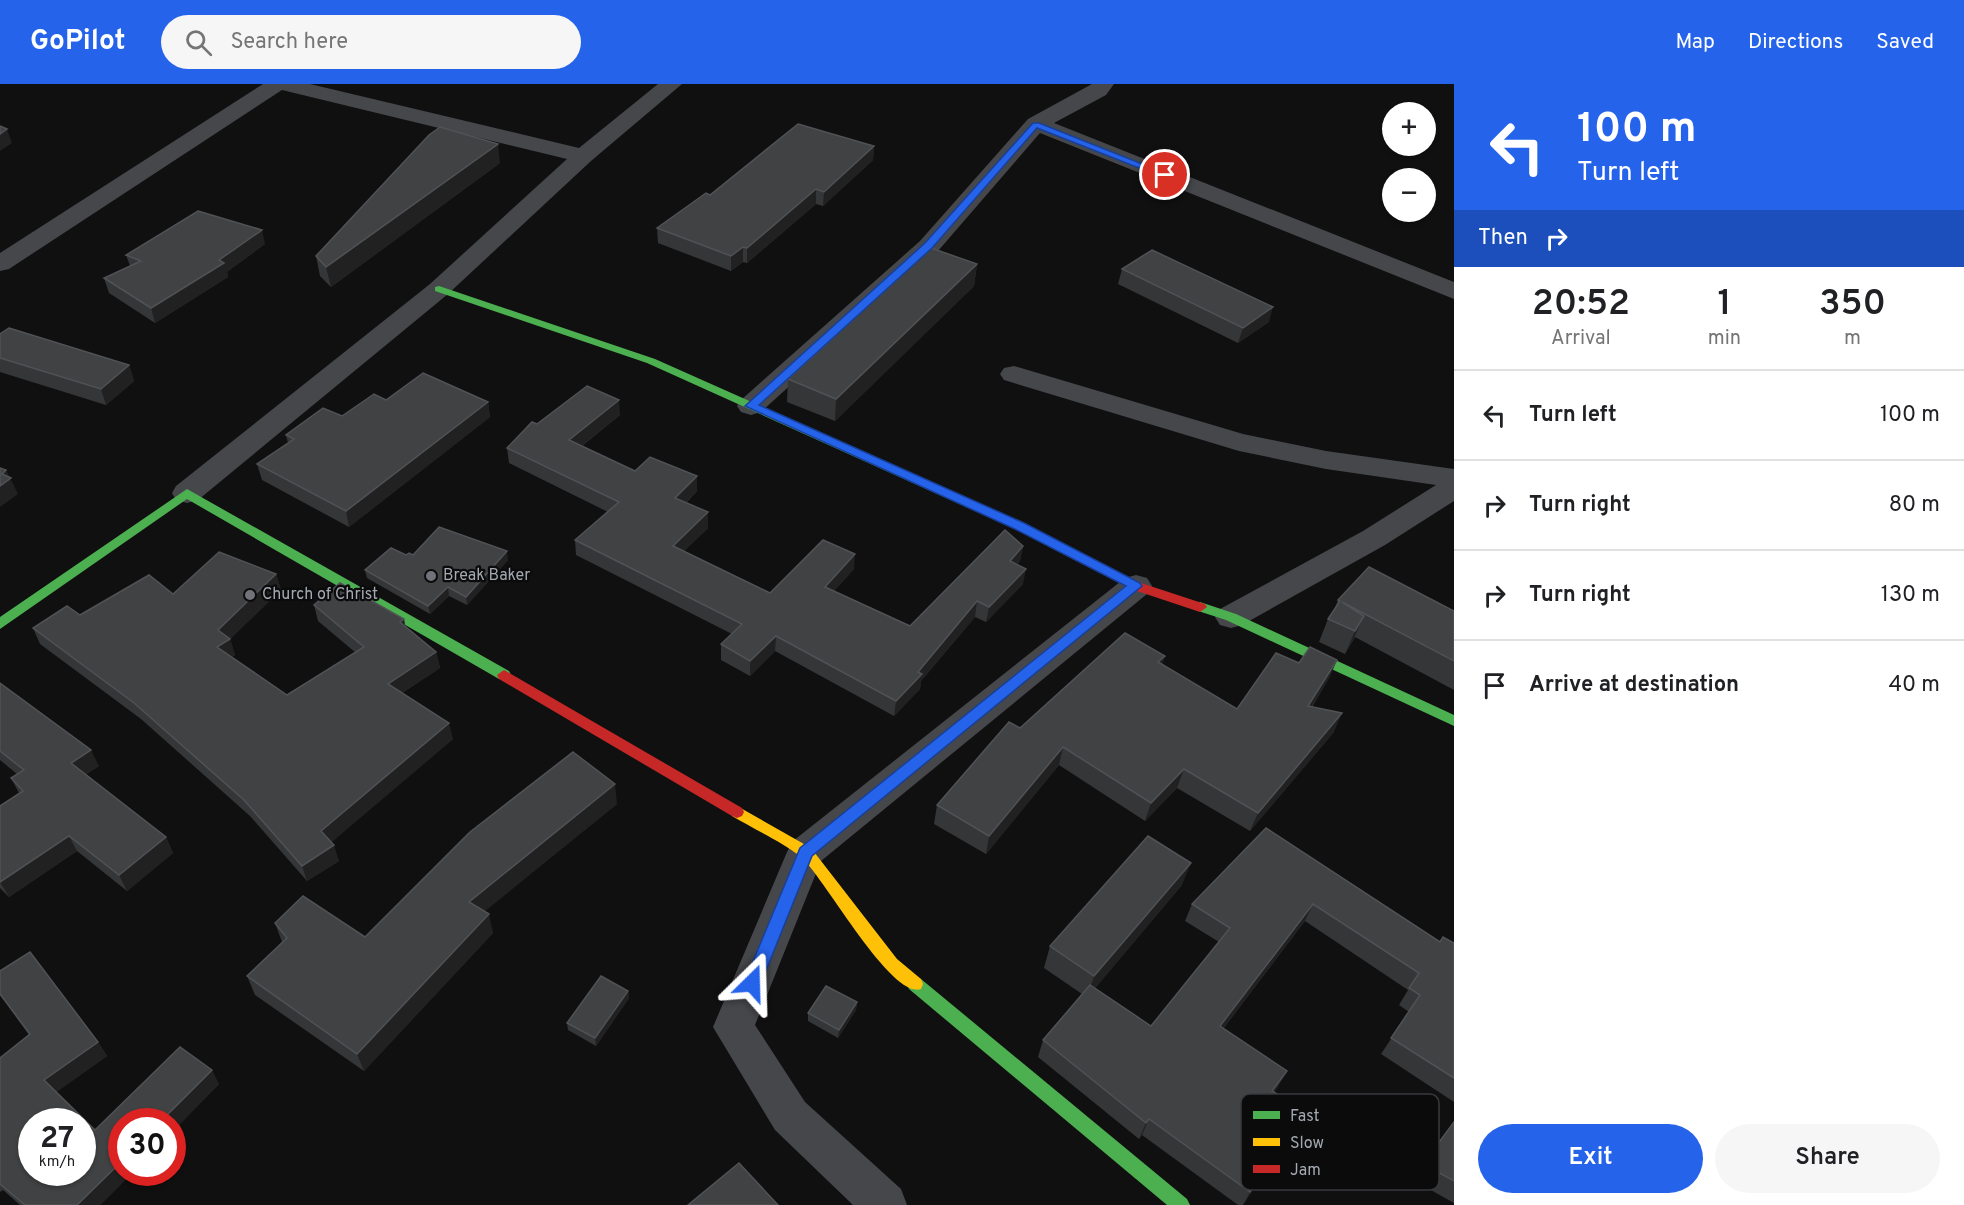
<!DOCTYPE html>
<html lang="en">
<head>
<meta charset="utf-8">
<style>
  :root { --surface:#fff; --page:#f6f6f6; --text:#202124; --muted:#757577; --line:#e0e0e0; --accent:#2563eb }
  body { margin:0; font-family:Overpass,sans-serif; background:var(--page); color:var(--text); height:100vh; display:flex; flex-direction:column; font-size:22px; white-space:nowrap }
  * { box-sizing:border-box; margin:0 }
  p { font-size:20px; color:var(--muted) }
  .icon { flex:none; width:33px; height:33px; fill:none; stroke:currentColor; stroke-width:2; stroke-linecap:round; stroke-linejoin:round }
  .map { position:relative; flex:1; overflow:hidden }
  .side { display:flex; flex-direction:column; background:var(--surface); width:510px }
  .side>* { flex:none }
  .hud { background:#2563eb; color:#fff; overflow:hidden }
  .fabs { position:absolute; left:1382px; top:18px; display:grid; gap:12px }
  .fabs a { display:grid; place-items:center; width:54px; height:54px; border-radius:50%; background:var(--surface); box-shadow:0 2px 4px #0004; font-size:30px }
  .speed { position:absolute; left:18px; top:1024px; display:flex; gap:12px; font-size:30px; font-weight:700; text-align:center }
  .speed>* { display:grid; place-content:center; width:78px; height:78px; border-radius:50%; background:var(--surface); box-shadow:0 2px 4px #0004; line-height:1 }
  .speed small { font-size:15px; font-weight:400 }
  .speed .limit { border:9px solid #d22; background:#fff; color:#111 }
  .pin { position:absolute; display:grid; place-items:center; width:51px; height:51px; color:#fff; margin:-26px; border:3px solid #fff; border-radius:50%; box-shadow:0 2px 6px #0007 }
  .me { position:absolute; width:66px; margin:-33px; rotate:22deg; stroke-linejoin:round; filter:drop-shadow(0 0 4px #0008) }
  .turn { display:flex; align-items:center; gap:21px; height:126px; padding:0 24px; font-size:27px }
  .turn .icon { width:78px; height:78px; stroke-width:2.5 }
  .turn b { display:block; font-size:42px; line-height:51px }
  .then { display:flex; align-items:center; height:57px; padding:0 24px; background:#0003; gap:12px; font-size:22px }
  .eta { display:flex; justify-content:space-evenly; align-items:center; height:102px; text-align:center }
  .eta b { font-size:36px; font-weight:600; line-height:42px }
  .button { display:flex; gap:12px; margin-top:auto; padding:12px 24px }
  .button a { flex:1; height:69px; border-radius:36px; background:var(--accent); color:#fff; font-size:24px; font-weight:600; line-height:69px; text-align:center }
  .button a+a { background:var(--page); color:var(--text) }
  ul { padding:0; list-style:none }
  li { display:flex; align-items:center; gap:18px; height:90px; padding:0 24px; border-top:2px solid var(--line) }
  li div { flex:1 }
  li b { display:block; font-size:22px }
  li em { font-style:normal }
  header { display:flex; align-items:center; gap:36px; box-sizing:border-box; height:84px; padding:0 30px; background:var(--accent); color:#fff }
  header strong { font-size:28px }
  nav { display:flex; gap:33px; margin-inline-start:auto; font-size:21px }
  .search { width:420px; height:54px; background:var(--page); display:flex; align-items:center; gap:15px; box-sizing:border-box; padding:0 21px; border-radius:33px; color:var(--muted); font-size:22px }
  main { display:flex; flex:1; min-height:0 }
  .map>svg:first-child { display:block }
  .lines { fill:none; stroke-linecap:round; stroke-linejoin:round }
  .street { fill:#45474a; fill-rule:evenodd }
  .fast { fill:#4caf50; fill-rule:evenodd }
  .slow { fill:#ffc107; fill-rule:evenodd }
  .jam { fill:#c62828; fill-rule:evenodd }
  .wall { fill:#353637 }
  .shaded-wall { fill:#212122 }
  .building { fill:#414244; stroke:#505255; stroke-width:1.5; fill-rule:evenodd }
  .route { fill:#2563eb; stroke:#184099; stroke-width:1.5 }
  .poi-dot { fill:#707379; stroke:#0b0b0c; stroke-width:2 }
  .labels { text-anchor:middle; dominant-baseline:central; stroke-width:4.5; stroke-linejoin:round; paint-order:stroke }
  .poi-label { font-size:16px; fill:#a3a9b1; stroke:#0b0b0c; text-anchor:start }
  .key { fill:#0b0b0c; stroke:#393a3e; stroke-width:1.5 }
  .key-label { font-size:16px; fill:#a3a9b1 }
</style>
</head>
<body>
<header>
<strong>GoPilot</strong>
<div class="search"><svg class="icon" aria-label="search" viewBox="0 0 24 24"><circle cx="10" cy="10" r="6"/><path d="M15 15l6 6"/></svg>Search here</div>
<nav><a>Map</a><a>Directions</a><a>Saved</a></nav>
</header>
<main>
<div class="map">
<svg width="1454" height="1121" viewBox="0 0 1454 1121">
  <rect width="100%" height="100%" fill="#101011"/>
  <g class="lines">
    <!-- street -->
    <g class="street">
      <path d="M 263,0 L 310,0 L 579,64 L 658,0 L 682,0 L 591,77 L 448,210 L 198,416 L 187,419 L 176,416 L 172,409 L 176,402 L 430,200 L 567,75 L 282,6 L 9,185 L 0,187 L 0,169 Z"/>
      <path d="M 1092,0 L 1114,0 L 1106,11 L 1054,39 L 1454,198 L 1454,215 L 1040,49 L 938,167 L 761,328 L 751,331 L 741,328 L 737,322 L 741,316 L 920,157 L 1028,35 Z"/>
      <path d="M 1014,282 L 1243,350 L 1326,367 L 1454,385 L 1454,417 L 1385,461 L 1242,541 L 1231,544 L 1220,541 L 1215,533 L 1220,525 L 1363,447 L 1436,401 L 1326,385 L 1239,367 L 1004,296 L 1000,290 L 1004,284 Z"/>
      <path d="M 1136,491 L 1147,494 L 1152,502 L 1147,510 L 821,777 L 755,941 L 805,1018 L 901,1105 L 907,1121 L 853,1121 L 775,1046 L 713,943 L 787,768 L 793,757 L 1125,494 Z"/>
    </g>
    <!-- fast -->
    <g class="fast">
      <path d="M 439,202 L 655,275 L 1023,439 L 1071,464 L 1073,467 L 1067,471 L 1063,470 L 1015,445 L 647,279 L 435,207 L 435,203 Z"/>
      <path d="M 187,405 L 509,587 L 511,591 L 509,595 L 499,595 L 187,415 L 0,545 L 0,533 Z"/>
      <path d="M 1200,518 L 1236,530 L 1454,631 L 1454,642 L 1226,536 L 1195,526 L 1193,523 Z"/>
      <path d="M 915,893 L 921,895 L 1187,1115 L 1190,1121 L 1167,1121 L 909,905 L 907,900 L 909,895 Z"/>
    </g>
    <!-- slow -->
    <path class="slow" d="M 737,722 L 811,764 L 897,875 L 921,895 L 923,900 L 921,905 C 891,916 823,791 800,772 C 782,758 752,744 732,732 L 730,728 L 732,724 Z"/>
    <!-- jam -->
    <g class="jam">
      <path d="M 1067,463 L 1141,499 L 1205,520 L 1207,523 L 1200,528 L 1131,505 L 1063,470 L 1061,467 Z"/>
      <path d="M 504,586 L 742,724 L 744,728 L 742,732 L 737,734 L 732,732 L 499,595 L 497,591 Z"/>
    </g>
  </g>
  <!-- wall -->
  <g class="wall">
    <path d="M 874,62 L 873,76 L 823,122 L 816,120 L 747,179 L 743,178 L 731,187 L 658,159 L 657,144 L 710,111 Z"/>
    <path d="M 500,79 L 331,203 L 320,192 L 316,172 Z"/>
    <path d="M 265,160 L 227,188 L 228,193 L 155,239 L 109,209 L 104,194 L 130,182 L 126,171 Z"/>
    <path d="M 977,180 L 974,202 L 835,337 L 787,318 L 788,295 Z"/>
    <path d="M 1122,185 L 1269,238 L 1238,259 L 1118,200 Z"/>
    <path d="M 0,250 L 129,281 L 134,297 L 106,321 L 0,288 Z"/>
    <path d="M 386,316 L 488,318 L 490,333 L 349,443 L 262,396 L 257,380 L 288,359 L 286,351 L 342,332 Z"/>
    <path d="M 620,331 L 582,362 L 635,387 L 697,392 L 697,407 L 686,419 L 708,444 L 684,467 L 770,509 L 854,485 L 834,507 L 910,542 L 1023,462 L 1020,477 L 1017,481 L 1023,500 L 986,538 L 975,533 L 921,597 L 920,605 L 894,632 L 775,567 L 750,592 L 721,576 L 721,560 L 732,550 L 576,471 L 575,456 L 608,428 L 509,379 L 507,364 L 537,340 Z"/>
    <path d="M 406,471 L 413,471 L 508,476 L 467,521 L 449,512 L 430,530 L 367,494 L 365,486 Z"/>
    <path d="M 276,490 L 281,506 L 230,555 L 235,571 L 232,573 L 287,611 L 356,569 L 318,537 L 314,521 L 405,543 L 436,568 L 440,584 L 402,609 L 453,655 L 331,758 L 339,777 L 307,797 L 250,732 L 141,635 L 40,560 L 33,544 L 80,531 L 173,510 Z"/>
    <path d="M 1338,516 L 1454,527 L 1454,606 L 1355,553 L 1345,570 L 1319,558 L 1328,535 L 1334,526 Z"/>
    <path d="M 1337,576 L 1329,594 L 1312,623 L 1334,648 L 1250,747 L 1177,704 L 1145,737 L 1059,681 L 986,770 L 934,740 L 937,721 L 1020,644 L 1162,581 L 1237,625 L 1299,579 Z"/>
    <path d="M 0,599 L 99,682 L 85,691 L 166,753 L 173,769 L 127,807 L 77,767 L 9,813 L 0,804 L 0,722 L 19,709 L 11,694 L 17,690 L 0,676 Z"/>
    <path d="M 617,720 L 484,827 L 493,849 L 364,987 L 255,911 L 247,892 L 282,858 L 275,839 L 365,853 Z"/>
    <path d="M 1266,744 L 1440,858 L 1454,859 L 1454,1018 L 1381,970 L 1409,928 L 1399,921 L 1408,906 L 1305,837 L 1223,945 L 1278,1003 L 1274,1008 L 1323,1085 L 1313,1101 L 1272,1076 L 1243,1121 L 1238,1121 L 1142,1051 L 1139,1055 L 1038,973 L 1043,956 L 1082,910 L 1044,884 L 1050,862 L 1182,801 L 1095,904 L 1151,942 L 1219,858 L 1185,837 L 1192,820 Z"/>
    <path d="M 0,887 L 98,958 L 107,972 L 56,1008 L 95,1046 L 219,1000 L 172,1048 L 172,1038 L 122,1089 L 132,1089 L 100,1121 L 20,1121 L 3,1106 L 0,1108 L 0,974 L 29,951 L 0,911 Z"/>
    <path d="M 628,907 L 629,914 L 596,962 L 568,946 L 567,939 Z"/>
    <path d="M 857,918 L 856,926 L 838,954 L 808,937 L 808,929 Z"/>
    <path d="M 1454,1038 L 1454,1119 L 1411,1095 Z"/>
  </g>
  <!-- shaded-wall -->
  <g class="shaded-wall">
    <path d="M 7,45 L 12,59 L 0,67 L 0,50 Z"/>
    <path d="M 498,60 L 500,79 L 331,203 L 326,183 Z"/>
    <path d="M 874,62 L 873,76 L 823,122 L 824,108 Z"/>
    <path d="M 816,105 L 816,120 L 747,179 L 747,164 Z"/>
    <path d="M 262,146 L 265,160 L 227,188 L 228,193 L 155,239 L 151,224 Z"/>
    <path d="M 743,163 L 743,178 L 731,187 L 731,172 Z"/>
    <path d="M 977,180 L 974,202 L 835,337 L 836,315 Z"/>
    <path d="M 1273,223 L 1269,238 L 1238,259 L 1243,244 Z"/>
    <path d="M 129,281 L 134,297 L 106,321 L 101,305 Z"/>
    <path d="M 619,316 L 620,331 L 570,371 L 569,356 Z"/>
    <path d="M 488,318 L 490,333 L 349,443 L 346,427 Z"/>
    <path d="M 6,386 L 18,410 L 0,423 L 0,402 L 2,390 Z"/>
    <path d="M 697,392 L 697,407 L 675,429 L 675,414 Z"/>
    <path d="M 708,428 L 708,444 L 674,477 L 673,462 Z"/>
    <path d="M 1023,462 L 1020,477 L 1008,493 L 1010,477 Z"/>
    <path d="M 507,467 L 508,476 L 467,521 L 466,513 Z"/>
    <path d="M 855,470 L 854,485 L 824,518 L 825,503 Z"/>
    <path d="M 1026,485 L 1023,500 L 986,538 L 989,523 Z"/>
    <path d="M 276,490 L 281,506 L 230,555 L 235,571 L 223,579 L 217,563 L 218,546 Z"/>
    <path d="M 448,503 L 449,512 L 430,530 L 428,522 Z"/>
    <path d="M 977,517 L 975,533 L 921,597 L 920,605 L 894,632 L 896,617 L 918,588 Z"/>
    <path d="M 1364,532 L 1354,554 L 1345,570 L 1355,547 Z"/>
    <path d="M 404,535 L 407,551 L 400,538 Z"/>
    <path d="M 776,552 L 775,567 L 750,592 L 750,577 Z"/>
    <path d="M 436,568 L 440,584 L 392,615 L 388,600 Z"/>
    <path d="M 1165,572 L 1159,591 L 1158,578 Z"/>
    <path d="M 1337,576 L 1329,594 L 1300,641 L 1308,622 Z"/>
    <path d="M 1342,629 L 1334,648 L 1250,747 L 1258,729 Z"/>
    <path d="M 449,639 L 453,655 L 326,763 L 321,747 Z"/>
    <path d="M 1063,663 L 1059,681 L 986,770 L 989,752 Z"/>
    <path d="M 91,666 L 99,682 L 78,695 L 71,679 Z"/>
    <path d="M 1184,685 L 1177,704 L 1145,737 L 1151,719 Z"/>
    <path d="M 615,700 L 617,720 L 473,837 L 469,818 Z"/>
    <path d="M 69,752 L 77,767 L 9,813 L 0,798 Z"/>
    <path d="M 166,753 L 173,769 L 127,807 L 119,791 Z"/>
    <path d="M 334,761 L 339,777 L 307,797 L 302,782 Z"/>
    <path d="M 1191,779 L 1182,801 L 1087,914 L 1094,892 Z"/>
    <path d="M 1313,820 L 1305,837 L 1212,959 L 1220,942 Z"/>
    <path d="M 489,830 L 493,849 L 364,987 L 357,970 Z"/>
    <path d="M 628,907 L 629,914 L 596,962 L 595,954 Z"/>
    <path d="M 857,918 L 856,926 L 838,954 L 839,946 Z"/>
    <path d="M 98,958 L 107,972 L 54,1010 L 44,996 Z"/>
    <path d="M 212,986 L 219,1000 L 172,1048 L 172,1038 L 160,1038 Z"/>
    <path d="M 1287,987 L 1278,1003 L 1264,1023 L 1272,1007 Z"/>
    <path d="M 1149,1035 L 1142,1051 L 1139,1055 L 1146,1039 Z"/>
    <path d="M 1281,1060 L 1272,1076 L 1243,1121 L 1250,1108 Z"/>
    <path d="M 122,1077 L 122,1089 L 132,1089 L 100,1121 L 77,1121 Z"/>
  </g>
  <!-- building -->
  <g class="building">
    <path d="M 798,40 L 874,62 L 824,108 L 816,105 L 747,164 L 743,163 L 731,172 L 657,144 L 706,109 L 710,111 Z"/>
    <path d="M 0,42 L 7,45 L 0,50 Z"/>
    <path d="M 440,43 L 498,60 L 326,183 L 316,172 L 429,51 Z"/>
    <path d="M 198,127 L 262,146 L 219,176 L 224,179 L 151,224 L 104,194 L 141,177 L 126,171 Z"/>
    <path d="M 931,164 L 977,180 L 836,315 L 788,295 Z"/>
    <path d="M 1152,166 L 1273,223 L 1243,244 L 1122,185 Z"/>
    <path d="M 9,244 L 129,281 L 101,305 L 0,274 L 0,250 Z"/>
    <path d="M 423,289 L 488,318 L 346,427 L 257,380 L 294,355 L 286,351 L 323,324 L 342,332 L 374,310 L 386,316 Z"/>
    <path d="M 587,302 L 619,316 L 569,356 L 635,387 L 650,373 L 697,392 L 675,414 L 708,428 L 673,462 L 770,509 L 823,456 L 855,470 L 825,503 L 910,542 L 1005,446 L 1023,462 L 1010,477 L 1026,485 L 989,523 L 977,517 L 918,588 L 922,590 L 896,617 L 776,552 L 750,577 L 721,560 L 742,540 L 575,456 L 619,418 L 507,364 L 532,338 L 537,340 Z"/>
    <path d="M 0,384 L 6,386 L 2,390 L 11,394 L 0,402 Z"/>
    <path d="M 439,443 L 507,467 L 466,513 L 448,503 L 428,522 L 365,486 L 391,464 L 406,471 L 409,469 L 413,471 Z"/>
    <path d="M 219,468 L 276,490 L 218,546 L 230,555 L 217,563 L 287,611 L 364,563 L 314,521 L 340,499 L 404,535 L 400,538 L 436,568 L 388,600 L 449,639 L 321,747 L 334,761 L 302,782 L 244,716 L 134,619 L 33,544 L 67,522 L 80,531 L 149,491 L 173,510 Z"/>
    <path d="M 1369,483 L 1454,527 L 1454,577 L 1342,518 L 1364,532 L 1355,547 L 1328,535 L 1340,517 L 1338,516 Z"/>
    <path d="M 1125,549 L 1165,572 L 1158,578 L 1237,625 L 1276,569 L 1299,579 L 1310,563 L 1337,576 L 1308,622 L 1342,629 L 1258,729 L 1184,685 L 1151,719 L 1063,663 L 989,752 L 937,721 L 1009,638 L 1020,644 Z"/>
    <path d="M 0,599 L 91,666 L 71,679 L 166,753 L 119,791 L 69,752 L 0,798 L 0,722 L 23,707 L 11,694 L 24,686 L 0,667 Z"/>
    <path d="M 573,668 L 615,700 L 469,818 L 489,830 L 357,970 L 247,892 L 287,854 L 275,839 L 303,812 L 365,853 L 470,748 Z"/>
    <path d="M 1266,744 L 1440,858 L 1443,853 L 1454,859 L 1454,994 L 1391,954 L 1420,911 L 1409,904 L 1419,889 L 1313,820 L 1220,942 L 1287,987 L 1272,1007 L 1342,1049 L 1323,1085 L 1281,1060 L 1250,1108 L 1149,1035 L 1146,1039 L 1043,956 L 1090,901 L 1151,942 L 1230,844 L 1192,820 Z"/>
    <path d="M 1148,752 L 1191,779 L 1094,892 L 1050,862 Z"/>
    <path d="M 30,868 L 98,958 L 44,996 L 95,1046 L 180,963 L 212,986 L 160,1038 L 122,1038 L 122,1077 L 77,1121 L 25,1121 L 0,1100 L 0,974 L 30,950 L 0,910 L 0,887 ZM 32,1038 L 82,1038 L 82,1089 L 32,1089 Z"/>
    <path d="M 601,892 L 628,907 L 595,954 L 567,939 Z"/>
    <path d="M 826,902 L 857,918 L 839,946 L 808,929 Z"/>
    <path d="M 1454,1038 L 1454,1097 L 1423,1080 Z"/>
    <path d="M 739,1079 L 778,1121 L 688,1121 Z"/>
  </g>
  <!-- route -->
  <path class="route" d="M 1033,39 L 1039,39 L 1170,91 L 1162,93 L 1037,44 L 932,164 L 759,321 L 1024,439 L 1140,499 L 1142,502 L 812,772 L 761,899 L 758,904 L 752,907 L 746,904 L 744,899 L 800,764 L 1126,502 L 1015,445 L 745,322 L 925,159 Z"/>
  <!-- markers -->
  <g class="poi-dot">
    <circle cx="431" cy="492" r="6"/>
    <circle cx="250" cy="511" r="6"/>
  </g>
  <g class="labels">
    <!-- poi labels -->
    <g class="poi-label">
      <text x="443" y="492">Break Baker</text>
      <text x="262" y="511">Church of Christ</text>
    </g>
  </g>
  <!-- legend -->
  <rect x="1241" y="1010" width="198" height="96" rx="9" class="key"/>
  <rect x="1253" y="1027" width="27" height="8" fill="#4caf50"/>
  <rect x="1253" y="1054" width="27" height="8" fill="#ffc107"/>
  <rect x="1253" y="1081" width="27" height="8" fill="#c62828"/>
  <g class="key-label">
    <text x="1290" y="1037">Fast</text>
    <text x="1290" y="1064">Slow</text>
    <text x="1290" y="1091">Jam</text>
  </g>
</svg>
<div class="fabs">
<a>+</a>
<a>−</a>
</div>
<div class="speed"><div>27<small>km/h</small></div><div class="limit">30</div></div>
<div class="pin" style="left:1165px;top:91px;background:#d93025"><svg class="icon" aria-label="arrive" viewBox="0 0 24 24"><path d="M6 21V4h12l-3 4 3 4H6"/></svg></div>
<svg class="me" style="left:752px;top:899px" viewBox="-20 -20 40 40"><path d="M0-17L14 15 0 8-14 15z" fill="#2563eb" stroke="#fff" stroke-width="4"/></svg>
</div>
<section class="side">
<div class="hud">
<div class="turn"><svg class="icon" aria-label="left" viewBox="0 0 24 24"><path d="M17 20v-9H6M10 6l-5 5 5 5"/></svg><div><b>100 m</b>Turn left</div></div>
<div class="then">Then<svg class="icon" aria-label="right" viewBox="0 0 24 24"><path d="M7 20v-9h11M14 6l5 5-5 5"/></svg></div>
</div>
<div class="eta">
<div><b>20:52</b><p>Arrival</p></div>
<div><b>1</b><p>min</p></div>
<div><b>350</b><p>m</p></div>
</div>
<ul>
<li><svg class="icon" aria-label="left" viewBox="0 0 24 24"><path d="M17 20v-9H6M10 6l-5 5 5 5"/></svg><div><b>Turn left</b></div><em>100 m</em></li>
<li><svg class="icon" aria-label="right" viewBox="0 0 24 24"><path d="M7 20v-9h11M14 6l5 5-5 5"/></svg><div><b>Turn right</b></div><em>80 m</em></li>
<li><svg class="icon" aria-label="right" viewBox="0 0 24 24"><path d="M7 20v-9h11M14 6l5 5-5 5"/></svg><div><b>Turn right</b></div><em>130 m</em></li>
<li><svg class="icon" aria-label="arrive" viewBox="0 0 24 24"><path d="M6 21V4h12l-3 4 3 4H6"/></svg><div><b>Arrive at destination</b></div><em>40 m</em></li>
</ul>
<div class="button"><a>Exit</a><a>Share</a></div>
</section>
</main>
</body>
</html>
